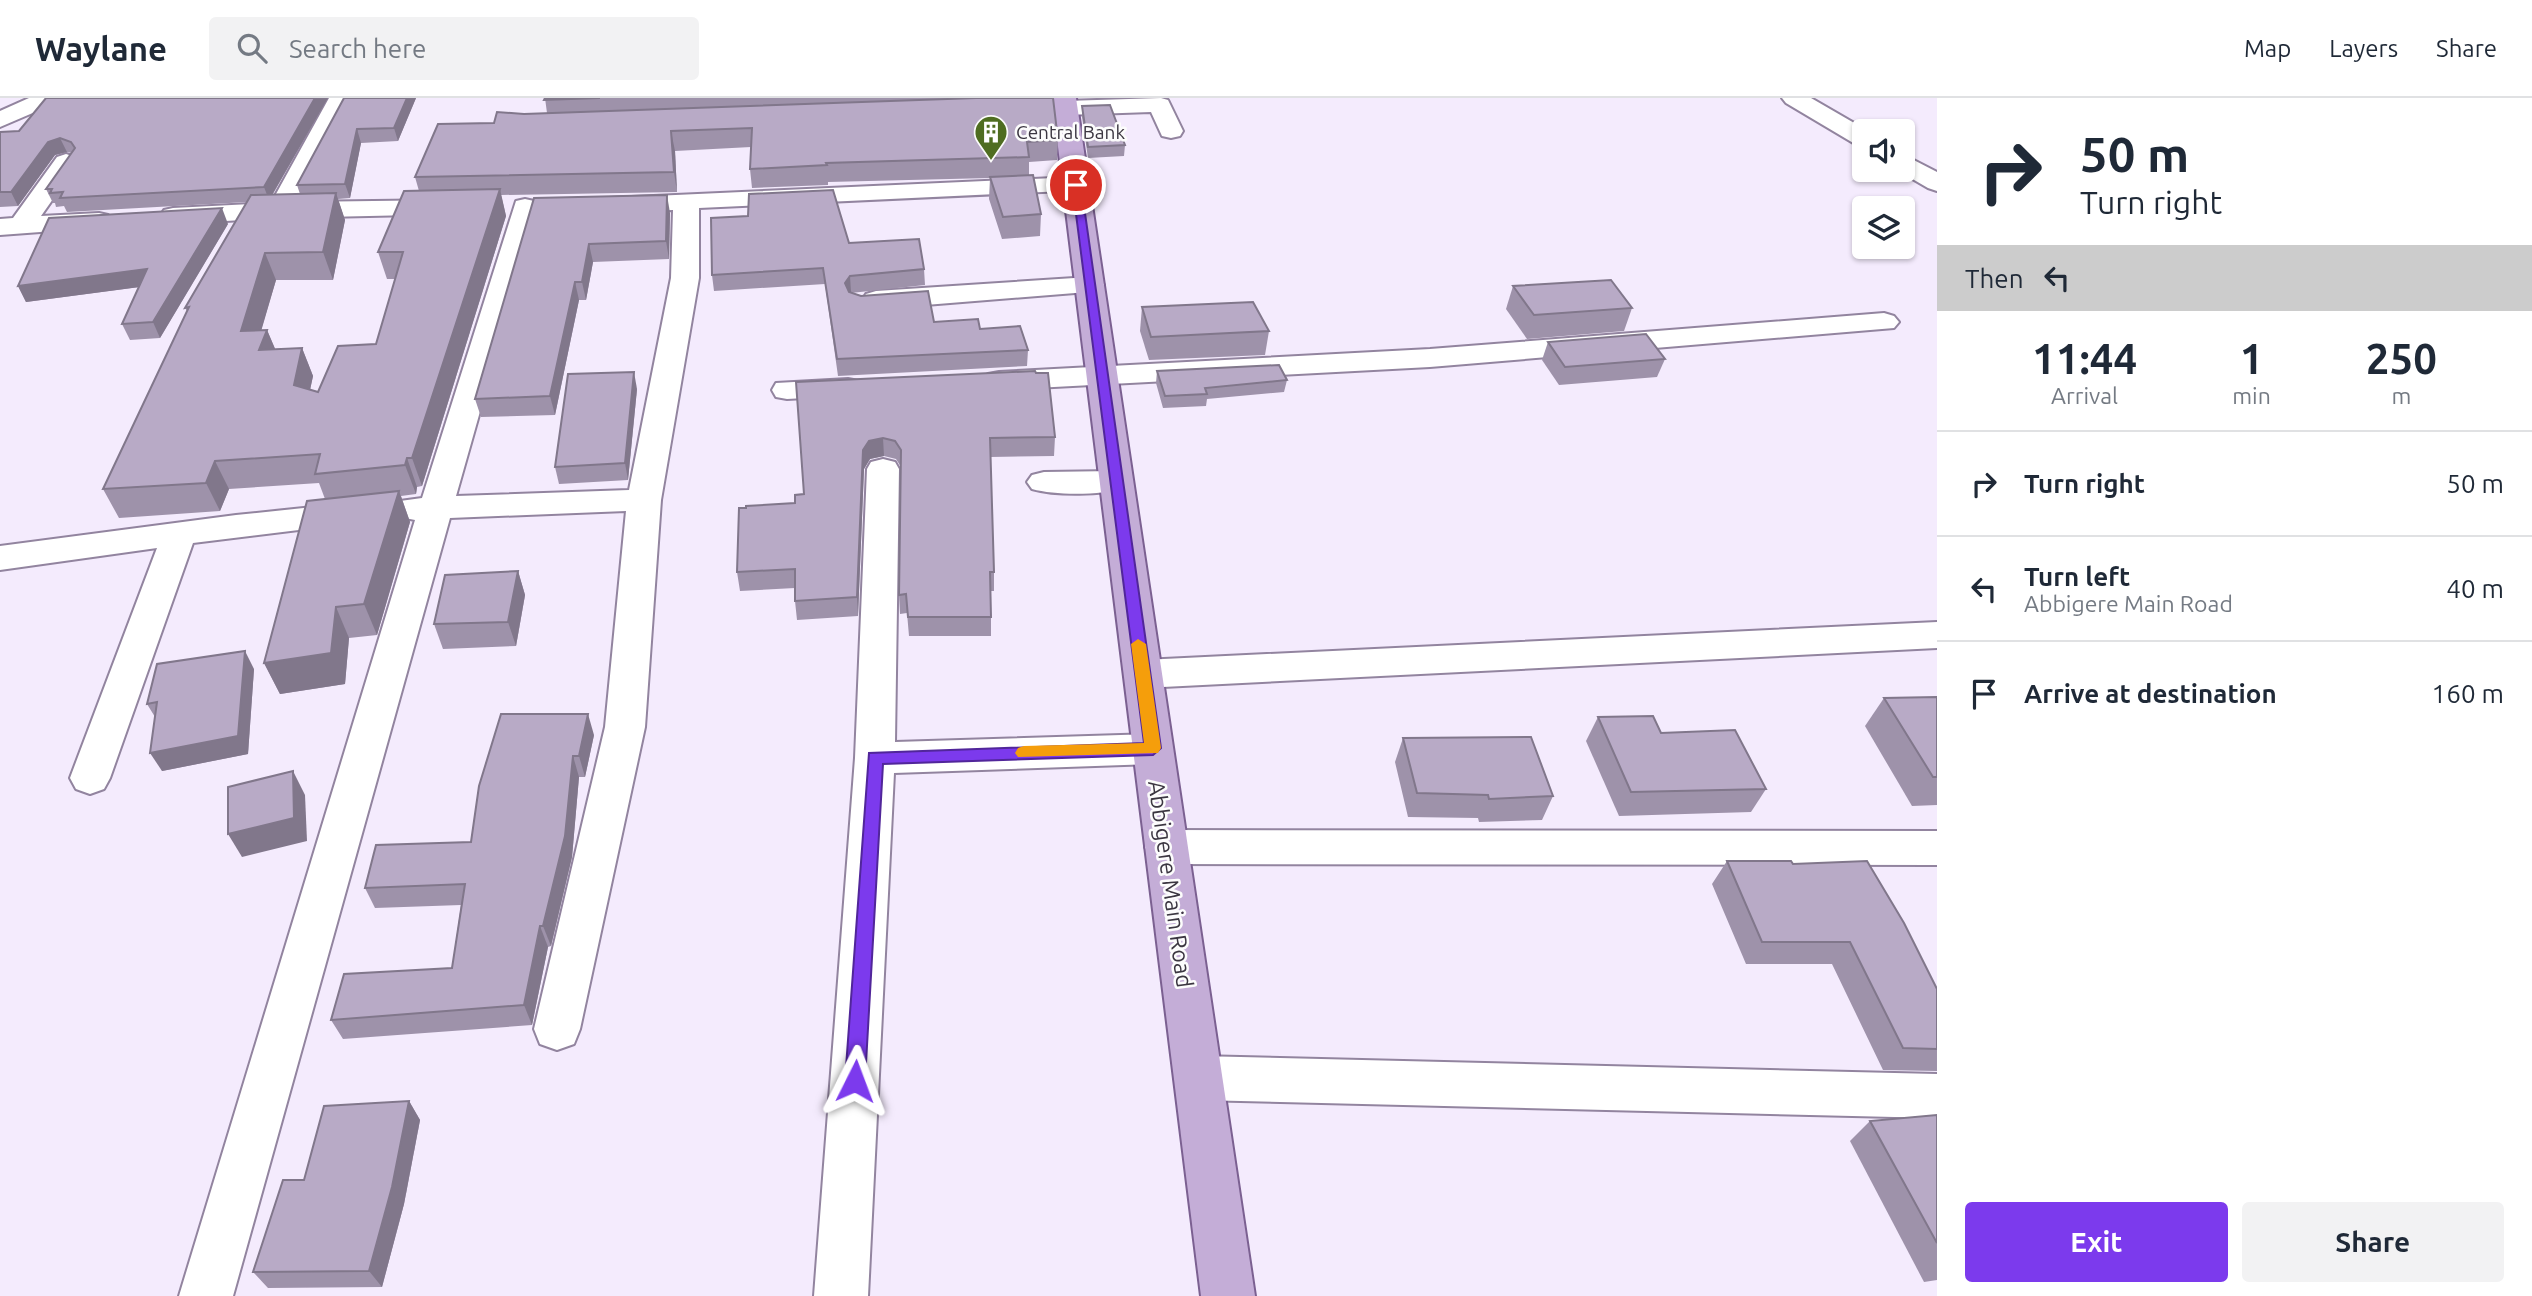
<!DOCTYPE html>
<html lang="en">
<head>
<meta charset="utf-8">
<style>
  :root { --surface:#fff; --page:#f2f2f3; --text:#1f2937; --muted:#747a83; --line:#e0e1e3; --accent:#7c3aed }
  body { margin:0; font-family:Ubuntu,sans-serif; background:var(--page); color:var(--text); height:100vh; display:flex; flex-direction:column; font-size:26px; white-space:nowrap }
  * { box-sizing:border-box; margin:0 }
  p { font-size:23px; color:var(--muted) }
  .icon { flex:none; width:38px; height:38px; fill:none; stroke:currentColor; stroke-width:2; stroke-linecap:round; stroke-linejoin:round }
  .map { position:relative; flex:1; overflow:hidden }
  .drawer { display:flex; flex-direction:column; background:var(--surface); width:595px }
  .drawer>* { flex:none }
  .top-card { background:#fff; color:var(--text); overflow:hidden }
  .controls { position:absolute; left:1852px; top:21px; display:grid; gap:14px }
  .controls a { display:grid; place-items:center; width:63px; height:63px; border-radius:7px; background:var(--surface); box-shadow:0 2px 5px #0004; font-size:35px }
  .pin { position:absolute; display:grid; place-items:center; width:60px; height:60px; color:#fff; margin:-30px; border:4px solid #fff; border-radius:50%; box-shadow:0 2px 7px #0007 }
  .me { position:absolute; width:77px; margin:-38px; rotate:3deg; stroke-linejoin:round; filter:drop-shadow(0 0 5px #0008) }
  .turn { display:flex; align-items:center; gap:24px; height:147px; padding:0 28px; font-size:32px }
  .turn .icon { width:91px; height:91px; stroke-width:2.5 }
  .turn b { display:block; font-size:49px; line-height:60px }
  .then { display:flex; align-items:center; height:66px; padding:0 28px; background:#0003; gap:14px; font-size:26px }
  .eta { display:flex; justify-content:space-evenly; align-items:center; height:119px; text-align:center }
  .eta b { font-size:42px; font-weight:600; line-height:49px }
  .primary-button { display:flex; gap:14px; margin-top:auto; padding:14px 28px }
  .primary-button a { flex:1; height:80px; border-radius:7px; background:var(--accent); color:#fff; font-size:28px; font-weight:600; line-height:80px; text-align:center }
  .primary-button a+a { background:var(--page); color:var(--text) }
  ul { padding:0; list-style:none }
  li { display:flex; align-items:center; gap:21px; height:105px; padding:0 28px; border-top:2px solid var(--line) }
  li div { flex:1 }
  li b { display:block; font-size:26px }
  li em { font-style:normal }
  header { display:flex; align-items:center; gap:42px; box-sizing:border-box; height:98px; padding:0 35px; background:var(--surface); border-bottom:2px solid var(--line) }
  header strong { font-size:33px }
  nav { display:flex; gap:38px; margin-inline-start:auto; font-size:24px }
  .search { width:490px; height:63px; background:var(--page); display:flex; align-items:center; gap:18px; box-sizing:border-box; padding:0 24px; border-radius:7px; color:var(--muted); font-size:26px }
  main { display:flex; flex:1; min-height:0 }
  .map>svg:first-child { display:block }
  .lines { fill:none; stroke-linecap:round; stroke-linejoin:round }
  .minor-casing { stroke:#92849f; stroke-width:4 }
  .major-casing { stroke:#7b6091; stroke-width:4 }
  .minor { fill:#fff; fill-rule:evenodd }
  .major { fill:#c4add7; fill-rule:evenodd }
  .wall { fill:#9e92aa }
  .shaded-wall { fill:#81778b }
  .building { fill:#b8aac6; stroke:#81778b; stroke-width:2 }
  .route { fill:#7c3aed; stroke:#51269a; stroke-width:2 }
  .slow { fill:#f59e0b }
  .labels { text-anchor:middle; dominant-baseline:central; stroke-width:5; stroke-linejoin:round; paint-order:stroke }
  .far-poi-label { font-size:19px; fill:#3b3641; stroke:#fcfcfc; text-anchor:start }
  .street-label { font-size:23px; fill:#3b3641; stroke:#fcfcfc }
</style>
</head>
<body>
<header>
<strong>Waylane</strong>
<div class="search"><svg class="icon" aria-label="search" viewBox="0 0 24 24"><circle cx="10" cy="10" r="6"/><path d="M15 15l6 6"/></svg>Search here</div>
<nav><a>Map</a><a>Layers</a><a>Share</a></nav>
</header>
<main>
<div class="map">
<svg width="1937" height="1198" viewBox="0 0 1937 1198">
  <rect width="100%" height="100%" fill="#f4ebfd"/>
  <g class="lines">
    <defs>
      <g id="minor">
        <path d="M 29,0 L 60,0 L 56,5 L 0,29 L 0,13 Z"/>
        <path d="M 329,0 L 353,0 L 298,104 L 449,102 L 458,104 L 462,110 L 458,116 L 280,120 L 173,126 L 164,124 L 160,118 L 164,112 L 173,110 L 271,105 Z"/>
        <path d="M 1161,0 L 1168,2 L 1183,33 L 1180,38 L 1171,40 L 1162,38 L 1151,14 L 1065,17 L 1057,15 L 1053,10 L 1057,5 L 1065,3 Z"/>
        <path d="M 1782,0 L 1811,0 L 1868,33 L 1864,33 L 1864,48 L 1855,46 L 1786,5 Z"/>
        <path d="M 66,56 L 75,59 L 79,64 L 41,118 L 99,115 L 108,117 L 112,123 L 108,129 L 0,137 L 0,121 L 13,120 L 57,59 Z"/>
        <path d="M 1902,56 L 1937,74 L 1937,93 L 1928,90 L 1897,72 L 1902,72 Z"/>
        <path d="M 1076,79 L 1085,82 L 1089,87 L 1085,92 L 699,110 L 699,180 L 661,402 L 645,629 L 580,931 L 574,946 L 557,952 L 540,946 L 534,931 L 605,629 L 626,413 L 450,420 L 233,1198 L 179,1198 L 415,422 L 400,419 L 395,411 L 400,403 L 422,400 L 516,103 L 525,101 L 534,103 L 538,109 L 456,398 L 629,392 L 671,180 L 673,112 L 618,114 L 609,112 L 605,106 L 609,100 Z"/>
        <path d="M 1090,179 L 1100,181 L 1104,187 L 1100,193 L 876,211 L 866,208 L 862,202 L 866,196 L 876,193 Z"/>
        <path d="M 1884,215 L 1894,218 L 1899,224 L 1894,230 L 1430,269 L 999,292 L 988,290 L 984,283 L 988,276 L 999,274 L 1430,251 Z"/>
        <path d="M 848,281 L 859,283 L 863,290 L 859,297 L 787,301 L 776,299 L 772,292 L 776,285 Z"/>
        <path d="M 883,361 L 895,364 L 899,371 L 895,644 L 1153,636 L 1167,640 L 1173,651 L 1167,662 L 1153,666 L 894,675 L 868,1198 L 814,1198 L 855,660 L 867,371 L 871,364 Z"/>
        <path d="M 1115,373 L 1127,376 L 1132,383 L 1127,390 C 1102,397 1057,398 1032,391 L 1027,384 L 1032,377 L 1044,374 Z"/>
        <path d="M 352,405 L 364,408 L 369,416 L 364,424 L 193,445 L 110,680 L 104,691 L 90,696 L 76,691 L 70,680 L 157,450 L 0,472 L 0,448 L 236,417 Z"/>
        <path d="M 1937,524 L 1937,550 L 1143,590 L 1130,586 L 1124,576 L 1130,566 L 1143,562 Z"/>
        <path d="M 1166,732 L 1937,733 L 1937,767 L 1166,766 L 1151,761 L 1145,749 L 1151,737 Z"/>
        <path d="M 1198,958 L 1937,976 L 1937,1020 L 1198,1002 L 1181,995 L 1174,980 L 1181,965 Z"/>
      </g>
      <path id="major" d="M 1052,0 L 1076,0 L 1255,1198 L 1201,1198 Z"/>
    </defs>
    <!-- minor casing -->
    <use href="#minor" class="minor-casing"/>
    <!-- major casing -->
    <use href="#major" class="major-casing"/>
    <!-- minor -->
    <use href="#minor" class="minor"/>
    <!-- major -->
    <use href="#major" class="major"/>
  </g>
  <!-- wall -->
  <g class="wall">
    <path d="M 46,0 L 328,0 L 273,96 L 300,96 L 297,87 L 344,0 L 416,0 L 398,43 L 361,45 L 350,100 L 338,101 L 345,122 L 333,182 L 276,182 L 261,232 L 267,232 L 275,251 L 302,250 L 313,278 L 310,292 L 318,294 L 376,246 L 395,181 L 387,181 L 378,154 L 419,93 L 415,79 L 494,25 L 524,16 L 547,15 L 545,0 L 964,0 L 1058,42 L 1057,62 L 1029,64 L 1029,77 L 1041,116 L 1040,138 L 1002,141 L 989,101 L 990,80 L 828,84 L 828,87 L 752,90 L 750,71 L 751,49 L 675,53 L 677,94 L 501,97 L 506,118 L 422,388 L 417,389 L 416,396 L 401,398 L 410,424 L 377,537 L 349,540 L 345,586 L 280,596 L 264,565 L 325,401 L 319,385 L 229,391 L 220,413 L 119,420 L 103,391 L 187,213 L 185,210 L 247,104 L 67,114 L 64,108 L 56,109 L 55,105 L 53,105 L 46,91 L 72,55 L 67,54 L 55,57 L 18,108 L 0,109 L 0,34 L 19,33 Z"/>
    <path d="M 1082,8 L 1125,47 L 1124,58 L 1088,60 L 1082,19 Z"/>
    <path d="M 534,100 L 670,115 L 669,161 L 593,164 L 586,202 L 579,202 L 555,317 L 481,319 L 475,301 Z"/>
    <path d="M 228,126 L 160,240 L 130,242 L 122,226 L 139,189 L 26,204 L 18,188 Z"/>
    <path d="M 849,145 L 924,171 L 925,187 L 851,195 L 934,224 L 980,231 L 1028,252 L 1027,268 L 838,278 L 825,186 L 714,193 L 712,177 Z"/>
    <path d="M 1513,188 L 1632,210 L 1624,233 L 1527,241 L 1506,211 Z"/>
    <path d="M 1142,209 L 1269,233 L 1265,257 L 1149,262 L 1140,233 Z"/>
    <path d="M 1548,244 L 1665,261 L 1657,279 L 1559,287 L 1542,262 Z"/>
    <path d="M 1157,273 L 1287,282 L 1284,294 L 1207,301 L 1206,308 L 1163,310 L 1156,285 Z"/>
    <path d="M 796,284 L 1055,339 L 1054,358 L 990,359 L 994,474 L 994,493 L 991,493 L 991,538 L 909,538 L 907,515 L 900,516 L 899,497 L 901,369 L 896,361 L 884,358 L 870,361 L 864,371 L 858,518 L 797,522 L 795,503 L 795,490 L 740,493 L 737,474 L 795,405 L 804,396 Z"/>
    <path d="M 637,291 L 628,382 L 559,386 L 555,369 Z"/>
    <path d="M 518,473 L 525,497 L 516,548 L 443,551 L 434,526 Z"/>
    <path d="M 254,571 L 248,656 L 162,673 L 155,619 L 147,606 Z"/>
    <path d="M 1937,599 L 1937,707 L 1912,708 L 1865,628 L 1884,600 Z"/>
    <path d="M 1598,619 L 1661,635 L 1766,691 L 1751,714 L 1619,718 L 1586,643 Z"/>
    <path d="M 594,637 L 585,679 L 579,679 L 572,759 L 551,848 L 548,849 L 532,927 L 343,941 L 331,922 L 452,870 L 461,807 L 375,810 L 365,790 L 471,744 Z"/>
    <path d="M 1403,640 L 1553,698 L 1542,722 L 1479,724 L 1478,720 L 1408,719 L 1395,664 Z"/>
    <path d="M 1727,763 L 1793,766 L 1937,891 L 1937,973 L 1883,972 L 1832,866 L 1746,866 L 1712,786 Z"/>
    <path d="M 409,1003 L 420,1022 L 404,1106 L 382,1189 L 268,1190 L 253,1174 L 304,1082 Z"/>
    <path d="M 1937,1017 L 1937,1182 L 1924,1184 L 1850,1043 L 1870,1023 Z"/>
  </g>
  <!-- shaded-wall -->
  <g class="shaded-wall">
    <path d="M 315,0 L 328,0 L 269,102 L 264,89 Z"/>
    <path d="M 407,0 L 416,0 L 398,43 L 394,30 Z"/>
    <path d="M 357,31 L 361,45 L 350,100 L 345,86 Z"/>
    <path d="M 671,33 L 675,53 L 677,94 L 674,74 Z"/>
    <path d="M 60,40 L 67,54 L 55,57 L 18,108 L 11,94 L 48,44 Z"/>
    <path d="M 500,91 L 506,118 L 422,388 L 412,360 Z"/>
    <path d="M 336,95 L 345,122 L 333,182 L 323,154 Z"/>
    <path d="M 667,97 L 670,115 L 669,161 L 666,143 Z"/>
    <path d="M 222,110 L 228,126 L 160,240 L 153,224 Z"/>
    <path d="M 589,146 L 593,164 L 586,202 L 582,184 Z"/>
    <path d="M 265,155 L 276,182 L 253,261 L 241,233 Z"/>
    <path d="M 147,171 L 155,187 L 26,204 L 18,188 Z"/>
    <path d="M 850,178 L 851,194 L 846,202 L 845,185 Z"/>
    <path d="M 575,184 L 579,202 L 555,317 L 550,298 Z"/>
    <path d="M 267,232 L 279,260 L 259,252 Z"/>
    <path d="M 302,250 L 313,278 L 305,315 L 294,287 Z"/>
    <path d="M 634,274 L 637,291 L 628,382 L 625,365 Z"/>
    <path d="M 883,340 L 884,358 L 870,361 L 864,371 L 858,518 L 857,499 L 863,352 L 869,343 Z"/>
    <path d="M 407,360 L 417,389 L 416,396 L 405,367 Z"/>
    <path d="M 215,363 L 229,391 L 220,413 L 206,385 Z"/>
    <path d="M 399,393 L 410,424 L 377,537 L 364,506 Z"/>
    <path d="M 518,473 L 525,497 L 516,548 L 508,524 Z"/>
    <path d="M 336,509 L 349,540 L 345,586 L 280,596 L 264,565 Z"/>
    <path d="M 245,553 L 254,571 L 248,656 L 162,673 L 150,655 Z"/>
    <path d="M 588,616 L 594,637 L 585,679 L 579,658 Z"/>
    <path d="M 573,658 L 579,679 L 572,759 L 551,848 L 543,828 Z"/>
    <path d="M 293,673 L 305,697 L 307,743 L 242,759 L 228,736 Z"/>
    <path d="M 540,828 L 548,849 L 532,927 L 524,907 Z"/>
    <path d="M 409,1003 L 420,1022 L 404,1106 L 382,1189 L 369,1173 Z"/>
  </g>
  <!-- building -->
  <g class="building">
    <path d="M 46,0 L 315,0 L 264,89 L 60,100 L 63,94 L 50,95 L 52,91 L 46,91 L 75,50 L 71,44 L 60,40 L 48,44 L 11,94 L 0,94 L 0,34 L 19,33 Z"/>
    <path d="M 344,0 L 407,0 L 394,30 L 357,31 L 345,86 L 297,87 Z"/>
    <path d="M 545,0 L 600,0 L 544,2 Z"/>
    <path d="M 976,0 L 1053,0 L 1058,42 L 1027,44 L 1029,59 L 826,65 L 827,67 L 750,71 L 752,30 L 671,33 L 674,74 L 415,79 L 438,26 L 494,25 L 497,14 L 524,16 Z"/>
    <path d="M 1110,7 L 1125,47 L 1088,49 L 1082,8 Z"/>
    <path d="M 1033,77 L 1041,116 L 1003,119 L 990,79 Z"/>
    <path d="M 500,91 L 412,360 L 407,360 L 405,367 L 315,376 L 320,356 L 215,363 L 206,385 L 103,391 L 189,209 L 185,210 L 251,97 L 336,95 L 323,154 L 265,155 L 241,233 L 267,232 L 259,252 L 302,250 L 294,287 L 318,294 L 338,248 L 376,246 L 403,154 L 378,154 L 404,93 Z"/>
    <path d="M 833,92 L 849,145 L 919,141 L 924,171 L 850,178 L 845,185 L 849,194 L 861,198 L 928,193 L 934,224 L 978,221 L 980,231 L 1020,228 L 1028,252 L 837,261 L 823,170 L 712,177 L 711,120 L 748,118 L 749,96 Z"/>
    <path d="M 667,97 L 666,143 L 589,146 L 582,184 L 575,184 L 550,298 L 475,301 L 534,100 Z"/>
    <path d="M 222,110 L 153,224 L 122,226 L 147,171 L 18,188 L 49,120 Z"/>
    <path d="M 1611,182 L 1632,210 L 1534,217 L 1513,188 Z"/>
    <path d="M 1253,204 L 1269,233 L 1151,239 L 1142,209 Z"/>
    <path d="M 1646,236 L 1665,261 L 1565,269 L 1548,244 Z"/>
    <path d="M 1279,267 L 1287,282 L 1205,290 L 1207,296 L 1165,298 L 1157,273 Z"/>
    <path d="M 1035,273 L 1036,275 L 1048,275 L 1055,339 L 990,340 L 994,474 L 990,474 L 991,519 L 908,519 L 906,496 L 899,497 L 901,352 L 895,343 L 883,340 L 869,343 L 863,352 L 857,499 L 795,503 L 795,471 L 737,474 L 739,410 L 746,410 L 746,408 L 795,405 L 795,397 L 804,396 L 796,284 Z"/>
    <path d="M 634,274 L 625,365 L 555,369 L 568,276 Z"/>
    <path d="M 399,393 L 364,506 L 336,509 L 331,555 L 264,565 L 307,403 Z"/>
    <path d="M 518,473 L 508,524 L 434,526 L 445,477 Z"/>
    <path d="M 245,553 L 238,638 L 150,655 L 157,604 L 147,606 L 157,566 Z"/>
    <path d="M 1937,599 L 1937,679 L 1933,679 L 1884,600 Z"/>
    <path d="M 501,616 L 588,616 L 579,658 L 573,658 L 565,738 L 543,828 L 540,828 L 524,907 L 331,922 L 344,876 L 452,870 L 465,786 L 365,790 L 376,747 L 471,744 L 479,688 Z"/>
    <path d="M 1653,618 L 1661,635 L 1735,632 L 1766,691 L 1631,694 L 1598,619 Z"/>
    <path d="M 1531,639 L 1553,698 L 1489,701 L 1488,697 L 1417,695 L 1403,640 Z"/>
    <path d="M 293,673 L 294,720 L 228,736 L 228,689 Z"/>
    <path d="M 1727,763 L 1791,763 L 1793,766 L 1867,763 L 1904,825 L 1937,891 L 1937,951 L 1903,950 L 1850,844 L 1762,844 Z"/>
    <path d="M 409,1003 L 392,1089 L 369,1173 L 253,1174 L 283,1082 L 304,1082 L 324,1008 Z"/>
    <path d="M 1937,1017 L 1937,1145 L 1870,1023 Z"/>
  </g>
  <!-- route -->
  <path class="route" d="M 1072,85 L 1081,87 L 1161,650 L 1153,657 L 883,666 L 865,983 L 862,989 L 855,992 L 848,989 L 845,983 L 869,655 L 1144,645 Z"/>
  <!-- slow -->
  <path class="slow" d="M 1138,541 L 1146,546 L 1161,650 L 1158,655 L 1018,659 L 1015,655 L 1018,650 L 1024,648 L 1144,645 L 1131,546 Z"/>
  <!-- icons -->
  <defs>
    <symbol id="building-pin" viewBox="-11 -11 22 30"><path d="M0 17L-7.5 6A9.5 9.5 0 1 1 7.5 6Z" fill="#4f6d21" stroke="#fcfcfc"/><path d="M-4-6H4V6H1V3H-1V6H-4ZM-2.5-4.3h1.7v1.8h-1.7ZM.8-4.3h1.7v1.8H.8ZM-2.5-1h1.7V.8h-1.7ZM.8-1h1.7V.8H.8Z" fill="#fff"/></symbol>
  </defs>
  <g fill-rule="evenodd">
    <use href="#building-pin" x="972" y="15" width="38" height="52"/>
  </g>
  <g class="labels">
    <!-- far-poi labels -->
    <g class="far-poi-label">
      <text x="1016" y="34">Central Bank</text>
    </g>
    <!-- street labels -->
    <g class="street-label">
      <text transform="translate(1171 786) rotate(82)">Abbigere Main Road</text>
    </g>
  </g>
</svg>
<div class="controls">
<a><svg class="icon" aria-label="sound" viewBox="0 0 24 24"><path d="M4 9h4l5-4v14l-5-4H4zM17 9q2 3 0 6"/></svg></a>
<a><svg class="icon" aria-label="layers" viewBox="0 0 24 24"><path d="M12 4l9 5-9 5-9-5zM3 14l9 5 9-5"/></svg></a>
</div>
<div class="pin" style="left:1076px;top:87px;background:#d93025"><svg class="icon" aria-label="arrive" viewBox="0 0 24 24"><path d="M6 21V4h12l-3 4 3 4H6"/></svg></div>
<svg class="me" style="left:855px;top:983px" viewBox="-20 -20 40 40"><path d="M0-17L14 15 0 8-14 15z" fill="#7c3aed" stroke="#fff" stroke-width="4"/></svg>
</div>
<section class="drawer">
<div class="top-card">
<div class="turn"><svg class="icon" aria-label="right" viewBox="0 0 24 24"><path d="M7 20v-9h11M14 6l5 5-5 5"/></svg><div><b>50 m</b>Turn right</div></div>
<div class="then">Then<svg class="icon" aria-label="left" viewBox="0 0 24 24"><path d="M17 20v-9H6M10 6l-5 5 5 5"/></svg></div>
</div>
<div class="eta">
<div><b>11:44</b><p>Arrival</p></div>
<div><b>1</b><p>min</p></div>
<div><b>250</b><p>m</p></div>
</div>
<ul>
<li><svg class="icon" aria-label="right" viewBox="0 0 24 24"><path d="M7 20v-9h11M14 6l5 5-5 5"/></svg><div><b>Turn right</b></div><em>50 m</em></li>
<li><svg class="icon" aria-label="left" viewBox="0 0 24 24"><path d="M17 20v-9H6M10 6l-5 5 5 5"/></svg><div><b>Turn left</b><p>Abbigere Main Road</p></div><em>40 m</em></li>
<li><svg class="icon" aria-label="arrive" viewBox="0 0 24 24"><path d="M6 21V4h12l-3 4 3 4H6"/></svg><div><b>Arrive at destination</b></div><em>160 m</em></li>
</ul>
<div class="primary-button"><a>Exit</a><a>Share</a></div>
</section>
</main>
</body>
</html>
